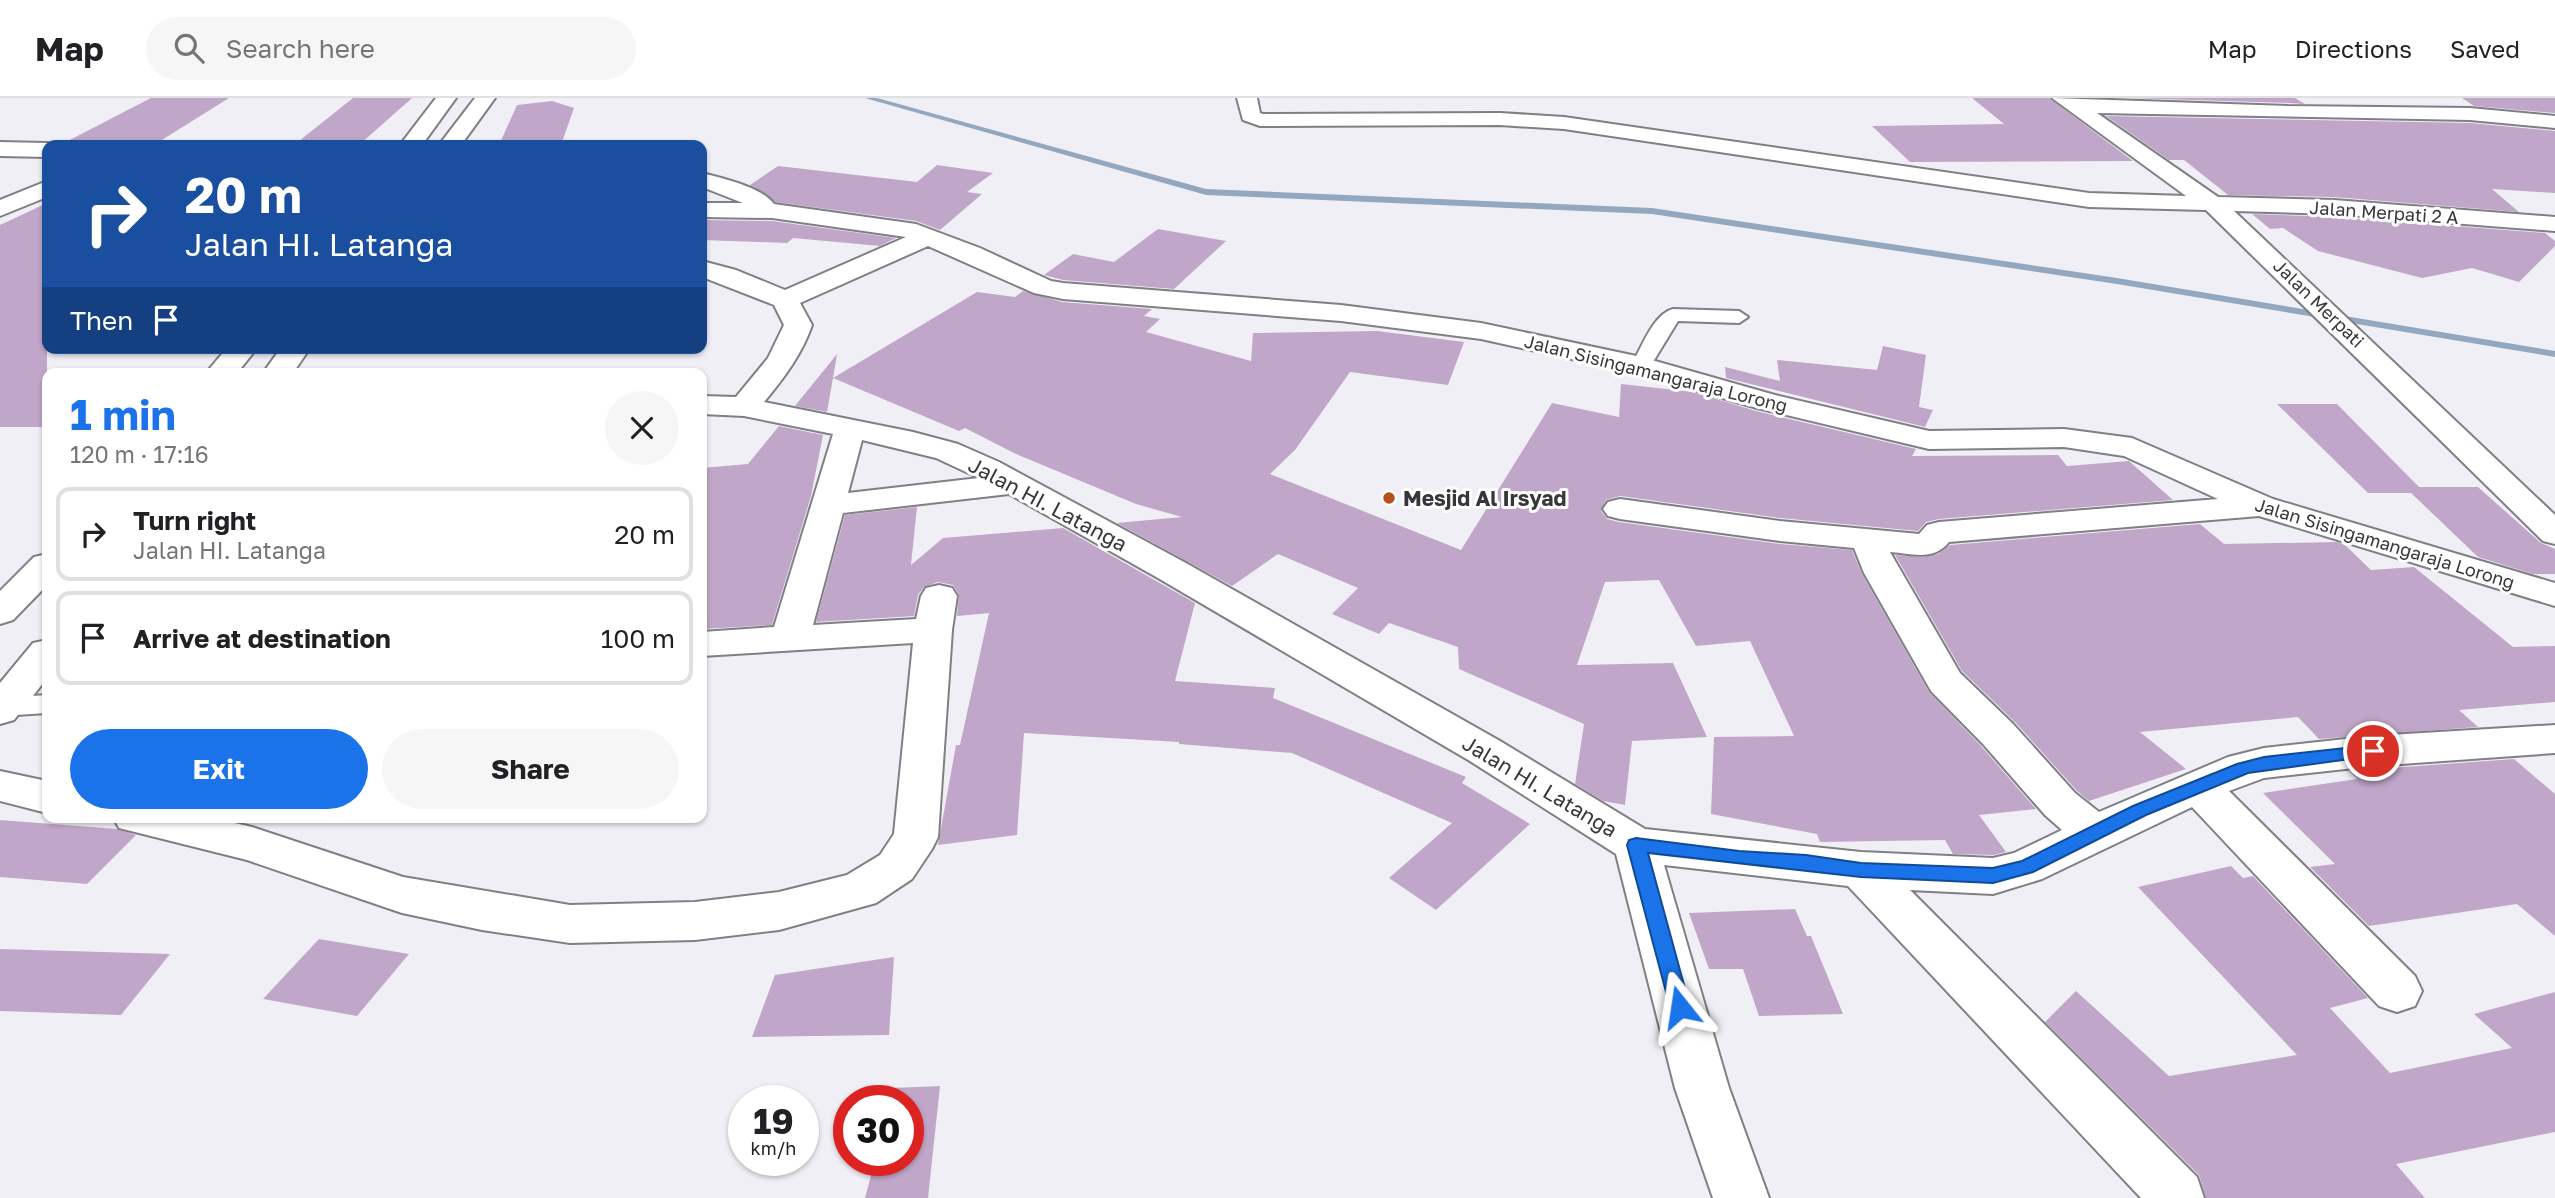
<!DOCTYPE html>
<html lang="en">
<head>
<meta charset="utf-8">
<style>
  :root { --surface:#fff; --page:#f6f6f6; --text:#202124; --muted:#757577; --line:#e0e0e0; --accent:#1a73e8 }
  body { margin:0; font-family:"Golos Text",sans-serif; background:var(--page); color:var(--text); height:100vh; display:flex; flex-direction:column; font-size:26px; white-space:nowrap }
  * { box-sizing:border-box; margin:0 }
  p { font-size:23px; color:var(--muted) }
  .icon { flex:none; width:38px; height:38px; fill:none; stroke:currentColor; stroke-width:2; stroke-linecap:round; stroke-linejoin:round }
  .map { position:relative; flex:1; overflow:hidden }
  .details { position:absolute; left:42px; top:270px; width:665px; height:455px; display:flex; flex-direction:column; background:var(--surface); border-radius:14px; box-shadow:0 2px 5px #0004 }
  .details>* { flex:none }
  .guide { position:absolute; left:42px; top:42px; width:665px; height:214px; border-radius:14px; box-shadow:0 2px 5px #0004; background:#1a4fa0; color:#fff; overflow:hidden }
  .speed { position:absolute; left:728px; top:987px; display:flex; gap:14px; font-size:35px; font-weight:700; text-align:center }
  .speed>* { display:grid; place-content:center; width:91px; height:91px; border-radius:50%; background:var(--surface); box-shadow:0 2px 5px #0004; line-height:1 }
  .speed small { font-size:18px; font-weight:400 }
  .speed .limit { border:10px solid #d22; background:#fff; color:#111 }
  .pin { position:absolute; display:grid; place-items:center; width:60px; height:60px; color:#fff; margin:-30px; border:4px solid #fff; border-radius:50%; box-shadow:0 2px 7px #0007 }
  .me { position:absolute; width:77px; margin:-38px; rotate:345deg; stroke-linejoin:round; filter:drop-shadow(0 0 5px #0008) }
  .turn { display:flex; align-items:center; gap:24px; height:147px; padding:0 28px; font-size:32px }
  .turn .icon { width:91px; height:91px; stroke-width:2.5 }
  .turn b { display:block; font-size:49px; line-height:60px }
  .then { display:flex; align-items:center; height:66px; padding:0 28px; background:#0003; gap:14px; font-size:26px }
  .round { display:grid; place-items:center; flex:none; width:74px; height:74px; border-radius:37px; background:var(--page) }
  .overview { display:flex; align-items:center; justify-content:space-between; height:119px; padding:0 28px }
  h1 { font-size:42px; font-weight:700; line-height:52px; color:var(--accent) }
  .button { display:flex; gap:14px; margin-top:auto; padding:14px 28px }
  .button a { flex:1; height:80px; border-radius:42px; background:var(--accent); color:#fff; font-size:28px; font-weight:700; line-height:80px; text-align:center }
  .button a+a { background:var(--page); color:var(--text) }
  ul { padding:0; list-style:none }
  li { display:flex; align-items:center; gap:21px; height:94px; margin:0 14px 10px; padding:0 14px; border:4px solid var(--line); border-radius:14px }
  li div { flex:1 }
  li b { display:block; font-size:26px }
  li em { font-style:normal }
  header { display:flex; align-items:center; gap:42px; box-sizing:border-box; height:98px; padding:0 35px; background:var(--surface); border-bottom:2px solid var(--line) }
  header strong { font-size:33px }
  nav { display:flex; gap:38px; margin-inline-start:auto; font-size:24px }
  .search { width:490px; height:63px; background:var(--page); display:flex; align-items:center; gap:18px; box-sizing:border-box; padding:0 24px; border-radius:38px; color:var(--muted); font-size:26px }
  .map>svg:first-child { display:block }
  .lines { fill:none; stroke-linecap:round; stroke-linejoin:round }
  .stream { fill:#93a7bf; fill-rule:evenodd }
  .building { fill:#c0a7c9 }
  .lane-casing { stroke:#807f85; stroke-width:4 }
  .street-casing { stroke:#807f85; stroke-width:4 }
  .primary-casing { stroke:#807f85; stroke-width:4 }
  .lane { fill:#fff; fill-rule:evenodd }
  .street { fill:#fff; fill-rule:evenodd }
  .primary { fill:#fff; fill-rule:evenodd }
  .route { fill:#1a73e8; stroke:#114b97; stroke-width:2 }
  .poi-dot { fill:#b44f1f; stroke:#fefeff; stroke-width:2.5 }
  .labels { text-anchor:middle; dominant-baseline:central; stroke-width:6; stroke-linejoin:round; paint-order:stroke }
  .far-street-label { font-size:18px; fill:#373739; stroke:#fefeff }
  .poi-label { font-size:21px; font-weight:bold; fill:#373739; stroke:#fefeff; text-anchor:start }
  .street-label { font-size:21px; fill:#373739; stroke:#fefeff }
</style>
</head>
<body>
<header>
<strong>Map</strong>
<div class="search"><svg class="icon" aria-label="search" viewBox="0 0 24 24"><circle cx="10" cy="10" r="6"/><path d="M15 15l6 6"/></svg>Search here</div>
<nav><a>Map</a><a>Directions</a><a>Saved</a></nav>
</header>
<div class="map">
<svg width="2555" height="1100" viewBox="0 0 2555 1100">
  <rect width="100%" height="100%" fill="#f1eff6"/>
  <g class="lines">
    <!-- stream -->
    <path class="stream" d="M 865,0 L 877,0 L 1206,91 L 1652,110 L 2117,180 L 2555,253 L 2555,259 L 2117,186 L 1652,116 L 1206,97 Z"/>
  </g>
  <!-- building -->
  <g class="building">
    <path d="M 151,0 L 229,0 L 157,45 L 60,47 Z"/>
    <path d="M 353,0 L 412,0 L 359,47 L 294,47 Z"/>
    <path d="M 1972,0 L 2049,0 L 2133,63 L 1910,64 L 1872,28 L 2004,26 Z"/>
    <path d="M 2129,0 L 2295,0 L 2305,6 L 2288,5 Z"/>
    <path d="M 2462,0 L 2555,0 L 2555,15 L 2474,8 Z"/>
    <path d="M 552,3 L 574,10 L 561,47 L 499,47 L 517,7 Z"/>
    <path d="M 2106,18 L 2470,25 L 2555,33 L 2555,95 L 2492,91 L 2519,114 L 2334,99 L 2228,97 L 2184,62 L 2169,62 Z"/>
    <path d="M 937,67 L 993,75 L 967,94 L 982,96 L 940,132 L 916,123 L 775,104 L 750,87 L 778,68 L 917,84 Z"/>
    <path d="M 47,105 L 47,329 L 0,329 L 0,127 Z"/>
    <path d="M 2252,116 L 2334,119 L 2545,135 L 2555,143 L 2555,148 L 2519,184 L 2472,170 L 2422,180 L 2318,153 L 2283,130 L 2270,131 Z"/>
    <path d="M 702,122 L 772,123 L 896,140 L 880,148 L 793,140 L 787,145 L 702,142 Z"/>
    <path d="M 1158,131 L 1226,143 L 1174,191 L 1063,182 L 1044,177 L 1073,156 L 1114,164 Z"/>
    <path d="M 1023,193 L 1062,204 L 1152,211 L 1144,218 L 1160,221 L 1146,234 L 1251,263 L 1253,235 L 1377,233 L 1464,244 L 1448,287 L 1350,274 L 1295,352 L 1270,376 L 1461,452 L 1552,305 L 1619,319 L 1621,286 L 1693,294 L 1756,313 L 1916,351 L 1912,358 L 2058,357 L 2067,368 L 2129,363 L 2173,402 L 1939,421 L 1926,424 L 1918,433 L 1780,420 L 1620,398 L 1606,402 L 1601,413 L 1607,421 L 1619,424 L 1780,446 L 1852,452 L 1862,476 L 1929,594 L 1981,648 L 2036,711 L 1979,717 L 2006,754 L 1994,757 L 1953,756 L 1945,742 L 1820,744 L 1817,736 L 1711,716 L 1714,639 L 1794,638 L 1750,543 L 1696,548 L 1659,482 L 1605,484 L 1577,567 L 1673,565 L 1707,639 L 1632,643 L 1625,707 L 1603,703 L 1575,686 L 1584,626 L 1459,571 L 1458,549 L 1389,525 L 1379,536 L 1332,516 L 1358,490 L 1278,456 L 1232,488 L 1117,425 L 1182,419 L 1136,406 L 1016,356 L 965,330 L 959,333 L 833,280 L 827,314 L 795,308 L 837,256 L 833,280 L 977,194 L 1015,199 Z"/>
    <path d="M 1883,248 L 1926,257 L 1919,309 L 1933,312 L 1925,329 L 1726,280 L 1725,269 L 1780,283 L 1777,262 L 1877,272 Z"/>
    <path d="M 2277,306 L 2337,306 L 2419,389 L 2478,389 L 2541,445 L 2555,451 L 2555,476 L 2533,476 L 2478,459 L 2411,395 L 2368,395 Z"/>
    <path d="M 779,328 L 823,337 L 811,398 L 772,527 L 702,531 L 702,370 L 748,366 Z"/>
    <path d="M 917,409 L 911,467 L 943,440 L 1063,430 L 1195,505 L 1175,583 L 1275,590 L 1273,600 L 1466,679 L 1462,685 L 1530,726 L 1436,812 L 1389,780 L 1452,725 L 1292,655 L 1179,646 L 1179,644 L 1024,635 L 1017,737 L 938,747 L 956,647 L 960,647 L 989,515 L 957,518 L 959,497 L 953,487 L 938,484 L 924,489 L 918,497 L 914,518 L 816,524 L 845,417 Z"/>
    <path d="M 2200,426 L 2224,446 L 2337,444 L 2345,447 L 2371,472 L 2414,469 L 2513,549 L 2555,548 L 2555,604 L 2459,612 L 2478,629 L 2319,641 L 2298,619 L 2140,634 L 2186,671 L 2089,703 L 2077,693 L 2015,624 L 1962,573 L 1895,457 L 1923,459 L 1938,456 L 1950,447 Z"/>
    <path d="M 2514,661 L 2555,696 L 2555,838 L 2517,806 L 2369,828 L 2310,769 L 2335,766 L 2263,695 L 2357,681 L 2349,673 Z"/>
    <path d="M 0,722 L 117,731 L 136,737 L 87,786 L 0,779 Z"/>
    <path d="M 2231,768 L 2243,780 L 2253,778 L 2368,900 L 2330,910 L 2390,975 L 2512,950 L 2474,916 L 2555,894 L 2555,1034 L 2396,1066 L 2425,1100 L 2206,1100 L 2199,1077 L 2045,924 L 2076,893 L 2169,978 L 2297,957 L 2138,789 Z"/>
    <path d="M 1795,811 L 1807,838 L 1811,838 L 1843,916 L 1759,918 L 1743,871 L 1709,871 L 1689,815 Z"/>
    <path d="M 319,841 L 409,856 L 357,918 L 263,901 Z"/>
    <path d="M 0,851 L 170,856 L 121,917 L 0,913 Z"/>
    <path d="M 894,859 L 889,937 L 752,939 L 775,877 Z"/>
    <path d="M 940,988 L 928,1100 L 865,1100 L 875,1062 L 908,1062 L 908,1003 L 889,1003 L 892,990 Z"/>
  </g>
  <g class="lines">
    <defs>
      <g id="lane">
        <path d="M 1673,211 L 1739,213 L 1748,219 L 1739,225 L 1678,223 L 1648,272 L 1634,272 L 1631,268 C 1641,251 1653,216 1673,211 Z"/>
        <path d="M 47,597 L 47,615 L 0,618 L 0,600 Z"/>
      </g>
      <g id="street">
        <path d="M 1237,0 L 1257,0 L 1260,15 L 1263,16 L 1500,15 L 1564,19 L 2089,95 L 2186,98 L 2052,0 L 2288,8 L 2470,10 L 2555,18 L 2555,30 L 2470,22 L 2097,15 L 2218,99 L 2334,102 L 2555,119 L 2555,133 L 2334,116 L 2234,113 L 2555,417 L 2555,446 L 2543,443 L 2206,112 L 2089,109 L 1564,31 L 1500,27 L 1260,28 L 1243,22 Z"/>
        <path d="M 0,44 L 47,45 L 54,47 L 47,47 L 47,59 L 0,58 Z"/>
        <path d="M 702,75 C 721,80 762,89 774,106 L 916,126 L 980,150 L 1051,183 L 1063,185 L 1341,207 L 1481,225 L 1641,259 L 1775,297 L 1929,333 L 2064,331 L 2132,340 L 2273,401 L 2555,485 L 2555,508 L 2259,418 L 1949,444 C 1934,463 1913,456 1890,454 L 1960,575 L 2013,626 L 2075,695 L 2099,714 L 2228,659 L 2264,650 L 2373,638 L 2555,627 L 2555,655 L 2373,668 L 2264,680 L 2229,693 L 2415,878 L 2422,893 L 2415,908 L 2397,914 L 2379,908 L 2192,709 L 2042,781 L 1993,796 L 1910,792 L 2197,1079 L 2204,1100 L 2141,1100 L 1848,788 L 1664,767 L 1729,990 L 1769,1100 L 1713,1100 L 1675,990 L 1616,756 L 1470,663 L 1158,480 L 1009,396 L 843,415 L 813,527 L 916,521 L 921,498 L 926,490 L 939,487 L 952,490 L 957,498 L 952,532 L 938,739 L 932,751 L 912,781 L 876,805 L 779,832 L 695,842 L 570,845 L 482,832 L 402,815 L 247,762 L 119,730 L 113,719 L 208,719 L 252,729 L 403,779 L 570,807 L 695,804 L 779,794 L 847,777 L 880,757 L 894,736 L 913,545 L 702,558 L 702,534 L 774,529 L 833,336 L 744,318 L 702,316 L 702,298 L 736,299 L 768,260 L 784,227 L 774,207 L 702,179 L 702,163 L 736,172 L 785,192 L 906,139 L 772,120 L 702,119 L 702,105 L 743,105 L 702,89 ZM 928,148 L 1034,195 L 1063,201 L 1341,223 L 1481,241 L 1635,275 L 1757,310 L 1929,351 L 2064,349 L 2124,358 L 2218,401 L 1939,424 L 1927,427 L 1919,436 L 1780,423 L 1620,401 L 1608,404 L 1603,411 L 1608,418 L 1620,421 L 1780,443 L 1854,450 L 1864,475 L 1931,593 L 1983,646 L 2045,717 L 2062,732 L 2014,755 L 1993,760 L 1861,754 L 1645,731 L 1500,643 L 1184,464 L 999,364 L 958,346 L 913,334 L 764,304 C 784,280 802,256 812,227 L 800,205 ZM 862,342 L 936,360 L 979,380 L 848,395 Z"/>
        <path d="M 47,83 L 47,99 L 0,118 L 0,102 Z"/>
        <path d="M 0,673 L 47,683 L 47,715 L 0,703 Z"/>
      </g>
      <g id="primary">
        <path d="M 436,0 L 456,0 L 422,47 L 400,47 Z"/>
        <path d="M 475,0 L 495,0 L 461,47 L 439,47 Z"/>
        <path d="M 227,250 L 257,250 L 237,275 L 206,275 Z"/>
        <path d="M 281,250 L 310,250 L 293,275 L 263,275 Z"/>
        <path d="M 47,456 L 47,487 L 13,522 L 0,526 L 0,493 L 34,459 Z"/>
        <path d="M 47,542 L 47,580 L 14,622 L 0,626 L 0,585 L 33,545 Z"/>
      </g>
    </defs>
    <!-- lane casing -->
    <use href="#lane" class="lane-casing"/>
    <!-- street casing -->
    <use href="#street" class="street-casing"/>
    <!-- primary casing -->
    <use href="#primary" class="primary-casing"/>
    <!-- lane -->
    <use href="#lane" class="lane"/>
    <!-- street -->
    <use href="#street" class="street"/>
    <!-- primary -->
    <use href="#primary" class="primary"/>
  </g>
  <!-- route -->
  <path class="route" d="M 2373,647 L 2379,648 L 2382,653 L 2379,657 L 2248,675 L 2146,717 L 2033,774 L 1993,785 L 1861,779 L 1648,755 L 1690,909 L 1687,915 L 1680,918 L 1673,915 L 1670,909 L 1627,747 L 1629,742 L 1636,740 L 1739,753 L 1806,757 L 1861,765 L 1993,770 L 2022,763 L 2133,708 L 2237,666 L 2264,659 Z"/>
  <!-- markers -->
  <circle class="poi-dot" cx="1389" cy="400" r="7"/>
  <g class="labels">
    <!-- far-street labels -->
    <g class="far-street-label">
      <text transform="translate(2384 114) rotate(4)">Jalan Merpati 2 A</text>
      <text transform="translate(2319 205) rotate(44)">Jalan Merpati</text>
      <text transform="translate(1656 275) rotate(14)">Jalan Sisingamangaraja Lorong</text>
      <text transform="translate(2385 445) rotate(17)">Jalan Sisingamangaraja Lorong</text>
    </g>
    <!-- poi labels -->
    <g class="poi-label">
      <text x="1403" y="400">Mesjid Al Irsyad</text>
    </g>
    <!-- street labels -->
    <g class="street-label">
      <text transform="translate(1048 406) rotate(28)">Jalan HI. Latanga</text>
      <text transform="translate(1540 688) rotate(31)">Jalan HI. Latanga</text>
    </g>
  </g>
</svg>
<div class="speed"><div>19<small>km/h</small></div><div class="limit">30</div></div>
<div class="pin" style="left:2373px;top:653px;background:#d93025"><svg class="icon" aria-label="arrive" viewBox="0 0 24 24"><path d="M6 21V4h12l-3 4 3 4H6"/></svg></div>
<svg class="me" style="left:1680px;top:909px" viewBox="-20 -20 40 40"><path d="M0-17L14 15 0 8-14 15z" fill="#1a73e8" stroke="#fff" stroke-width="4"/></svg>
<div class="guide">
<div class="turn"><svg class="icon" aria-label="right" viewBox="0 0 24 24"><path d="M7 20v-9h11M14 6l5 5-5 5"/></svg><div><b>20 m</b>Jalan HI. Latanga</div></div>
<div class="then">Then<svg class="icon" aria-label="arrive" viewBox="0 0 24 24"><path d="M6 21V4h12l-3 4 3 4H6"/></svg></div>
</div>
<section class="details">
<div class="overview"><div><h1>1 min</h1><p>120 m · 17:16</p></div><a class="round"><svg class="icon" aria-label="close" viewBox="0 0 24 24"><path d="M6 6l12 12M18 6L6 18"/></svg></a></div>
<ul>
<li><svg class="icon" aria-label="right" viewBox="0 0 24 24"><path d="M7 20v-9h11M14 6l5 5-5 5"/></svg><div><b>Turn right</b><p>Jalan HI. Latanga</p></div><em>20 m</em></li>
<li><svg class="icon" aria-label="arrive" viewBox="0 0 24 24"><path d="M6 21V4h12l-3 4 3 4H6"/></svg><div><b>Arrive at destination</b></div><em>100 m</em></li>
</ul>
<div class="button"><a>Exit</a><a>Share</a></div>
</section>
</div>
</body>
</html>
